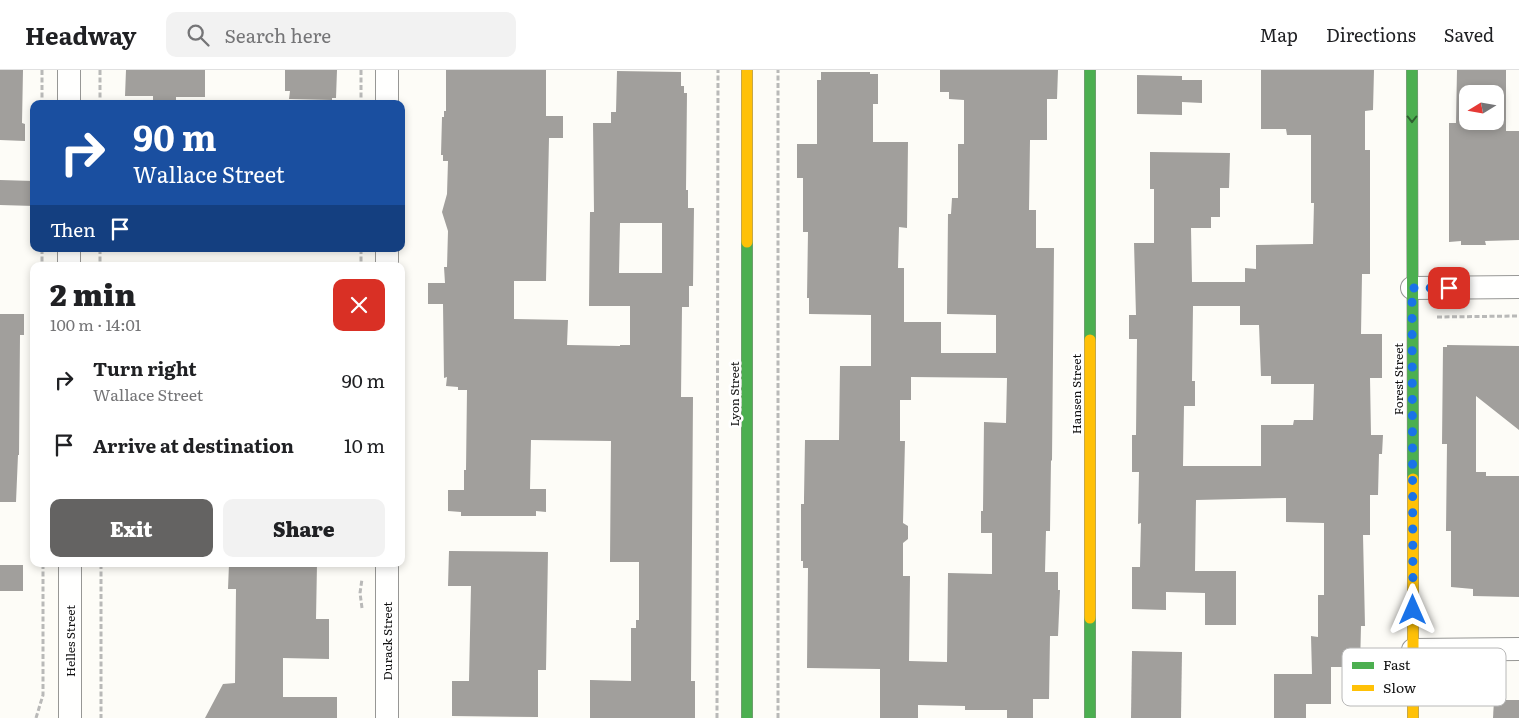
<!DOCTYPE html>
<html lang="en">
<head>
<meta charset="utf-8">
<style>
  :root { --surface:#fff; --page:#f2f2f2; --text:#202124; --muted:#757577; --line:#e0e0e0; --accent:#646362 }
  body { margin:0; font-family:Literata,serif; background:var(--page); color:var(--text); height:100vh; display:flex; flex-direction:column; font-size:19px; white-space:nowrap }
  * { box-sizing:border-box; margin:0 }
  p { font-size:16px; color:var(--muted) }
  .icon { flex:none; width:28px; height:28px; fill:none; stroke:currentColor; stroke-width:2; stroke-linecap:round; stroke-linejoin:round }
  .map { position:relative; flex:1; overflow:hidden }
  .drawer { position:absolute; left:30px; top:192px; width:375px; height:305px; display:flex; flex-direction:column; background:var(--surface); border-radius:10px; box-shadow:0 2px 8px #0003 }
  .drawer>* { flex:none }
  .top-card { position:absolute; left:30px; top:30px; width:375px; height:152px; border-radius:10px; box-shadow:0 2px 8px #0003; background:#1a4fa0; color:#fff; overflow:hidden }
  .needle { width:32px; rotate:259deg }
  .controls { position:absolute; left:1459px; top:15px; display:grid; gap:10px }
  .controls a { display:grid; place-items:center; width:45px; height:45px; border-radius:10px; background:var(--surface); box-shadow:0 2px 8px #0003; font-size:25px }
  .pin { position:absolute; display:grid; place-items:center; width:42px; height:42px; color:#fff; margin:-21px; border-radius:10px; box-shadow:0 2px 8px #0006 }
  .me { position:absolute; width:55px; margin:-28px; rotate:0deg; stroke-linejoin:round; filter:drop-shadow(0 0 4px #0008) }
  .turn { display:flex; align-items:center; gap:18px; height:105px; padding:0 20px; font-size:22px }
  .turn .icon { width:65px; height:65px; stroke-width:2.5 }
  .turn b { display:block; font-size:35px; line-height:42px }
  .then { display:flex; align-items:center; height:48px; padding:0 20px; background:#0003; gap:10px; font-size:19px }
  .round { display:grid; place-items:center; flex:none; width:52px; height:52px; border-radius:10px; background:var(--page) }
  .overview { display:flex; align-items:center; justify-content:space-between; height:85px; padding:0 20px }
  h1 { font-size:30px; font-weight:800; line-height:38px }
  .primary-button { display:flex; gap:10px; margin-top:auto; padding:10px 20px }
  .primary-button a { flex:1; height:58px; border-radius:10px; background:var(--accent); color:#fff; font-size:20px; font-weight:800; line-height:58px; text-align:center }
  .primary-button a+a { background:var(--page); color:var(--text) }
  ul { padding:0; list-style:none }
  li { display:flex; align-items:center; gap:15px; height:65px; padding:0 20px }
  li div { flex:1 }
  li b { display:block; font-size:19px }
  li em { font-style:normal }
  header { display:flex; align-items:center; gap:30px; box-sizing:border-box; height:70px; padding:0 25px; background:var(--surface); border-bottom:1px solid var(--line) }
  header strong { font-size:24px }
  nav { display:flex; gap:28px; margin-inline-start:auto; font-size:18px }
  .search { width:350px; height:45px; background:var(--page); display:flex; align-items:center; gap:12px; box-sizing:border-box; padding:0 18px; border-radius:10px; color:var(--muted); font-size:19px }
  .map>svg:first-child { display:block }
  .building { fill:#a19f9c; fill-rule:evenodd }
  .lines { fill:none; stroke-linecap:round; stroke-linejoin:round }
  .street-casing { stroke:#979795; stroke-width:24 }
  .fast-casing { stroke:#8e8d8b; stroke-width:12 }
  .slow-casing { stroke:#8e8d8b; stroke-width:12 }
  .path { stroke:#b9b9b8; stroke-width:3; stroke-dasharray:5 2.5; stroke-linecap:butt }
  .street { stroke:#fffffe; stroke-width:22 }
  .fast { stroke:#4caf50; stroke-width:11 }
  .slow { stroke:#ffc107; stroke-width:11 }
  .oneway { stroke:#2e6030 }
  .route { stroke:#1a73e8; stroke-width:9; stroke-dasharray:0 16.2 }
  .labels { text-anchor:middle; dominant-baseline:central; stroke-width:5; stroke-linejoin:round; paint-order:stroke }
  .street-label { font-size:12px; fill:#111; stroke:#fff }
  .key { fill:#fff; stroke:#b8b8b8; stroke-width:1 }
  .key-label { font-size:14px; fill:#111 }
</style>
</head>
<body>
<header>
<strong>Headway</strong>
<div class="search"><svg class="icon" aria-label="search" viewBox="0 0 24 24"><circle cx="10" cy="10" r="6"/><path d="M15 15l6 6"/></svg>Search here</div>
<nav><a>Map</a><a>Directions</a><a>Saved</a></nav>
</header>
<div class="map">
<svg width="1519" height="648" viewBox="0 0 1519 648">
  <rect width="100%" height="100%" fill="#fdfcf7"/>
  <!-- building -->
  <g class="building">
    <path d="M 0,0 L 23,0 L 22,53 L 25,54 L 25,71 L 0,70 Z"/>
    <path d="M 126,0 L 205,0 L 205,27 L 176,27 L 176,32 L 153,32 L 153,26 L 125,26 Z"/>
    <path d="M 285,0 L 337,0 L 336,28 L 332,28 L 332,30 L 289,29 L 290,21 L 285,21 Z"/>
    <path d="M 446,0 L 546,0 L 546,46 L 563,46 L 563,68 L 549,68 L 546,211 L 514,211 L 514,249 L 568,250 L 567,275 L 620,276 L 620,275 L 630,275 L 630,236 L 589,236 L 590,142 L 594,142 L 593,53 L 611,53 L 611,42 L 616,42 L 617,1 L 681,2 L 681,16 L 684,16 L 684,23 L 687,23 L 686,120 L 688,120 L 688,138 L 694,138 L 693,216 L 689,216 L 689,237 L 682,237 L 681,327 L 693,327 L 691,611 L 695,611 L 695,648 L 590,648 L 590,610 L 631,611 L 631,558 L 636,558 L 636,550 L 639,550 L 639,492 L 610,492 L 611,371 L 531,370 L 530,419 L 546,419 L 546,442 L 536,441 L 536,446 L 461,446 L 461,442 L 448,441 L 448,420 L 464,420 L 464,400 L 466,400 L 467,320 L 458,320 L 458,317 L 446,316 L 447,307 L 444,308 L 443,234 L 428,234 L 428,213 L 445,213 L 444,197 L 447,197 L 448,161 L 442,142 L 447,124 L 448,91 L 443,91 L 443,85 L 441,85 L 442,47 L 444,47 L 444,41 L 446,41 ZM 620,153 L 662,153 L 662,203 L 619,203 Z"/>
    <path d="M 940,0 L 1058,0 L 1057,29 L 1047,29 L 1047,70 L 1030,70 L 1029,140 L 1036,140 L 1036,178 L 1054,178 L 1052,391 L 1051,390 L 1050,461 L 1046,461 L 1045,502 L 1058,502 L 1058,520 L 1060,520 L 1058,566 L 1050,566 L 1049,629 L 1033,629 L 1033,648 L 1007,648 L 1007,640 L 965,640 L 965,636 L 918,635 L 918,648 L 880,648 L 880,599 L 807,598 L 808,498 L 803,498 L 803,491 L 801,491 L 801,434 L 804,434 L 804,428 L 805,370 L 839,370 L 840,296 L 871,296 L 871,245 L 809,244 L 809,228 L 807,228 L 808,162 L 803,162 L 803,108 L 797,108 L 797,74 L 817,74 L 817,10 L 821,10 L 821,2 L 870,2 L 870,4 L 878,4 L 878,34 L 873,34 L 873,72 L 908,72 L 907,158 L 899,157 L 898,198 L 904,198 L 904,252 L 941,252 L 941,283 L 996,283 L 996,245 L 947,244 L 948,144 L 951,144 L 952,128 L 958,128 L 958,74 L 964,74 L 964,30 L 949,29 L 949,22 L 940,22 ZM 911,307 L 1007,308 L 1006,353 L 984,352 L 983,441 L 981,441 L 981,463 L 992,463 L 992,504 L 948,503 L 947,592 L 909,591 L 910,506 L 903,506 L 903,473 L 908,469 L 908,456 L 903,453 L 905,371 L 900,371 L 900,330 L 911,330 Z"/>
    <path d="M 1261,0 L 1374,0 L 1373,40 L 1365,41 L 1365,80 L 1370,80 L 1370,204 L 1362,204 L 1361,264 L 1382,264 L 1382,308 L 1370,308 L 1371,365 L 1383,365 L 1382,384 L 1379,384 L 1378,425 L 1370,425 L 1370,465 L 1363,465 L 1365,556 L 1361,556 L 1360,597 L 1331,597 L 1331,634 L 1306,634 L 1306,648 L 1274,648 L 1274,604 L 1312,604 L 1311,566 L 1318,567 L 1318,525 L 1324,525 L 1324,453 L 1286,452 L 1286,428 L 1196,430 L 1195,501 L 1236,501 L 1236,555 L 1205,555 L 1205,523 L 1166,522 L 1166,540 L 1132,539 L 1132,497 L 1140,497 L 1141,453 L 1138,454 L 1139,402 L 1132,402 L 1132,365 L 1136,365 L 1137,269 L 1129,269 L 1129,245 L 1136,245 L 1134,173 L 1154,173 L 1154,119 L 1150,119 L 1150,82 L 1230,83 L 1229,118 L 1220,118 L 1220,147 L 1211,147 L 1211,158 L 1191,158 L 1192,212 L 1245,212 L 1245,198 L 1256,199 L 1256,175 L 1313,174 L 1314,133 L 1311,133 L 1311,65 L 1287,65 L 1286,59 L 1261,59 ZM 1193,236 L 1240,236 L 1240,255 L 1259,255 L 1261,306 L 1271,306 L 1271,314 L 1314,314 L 1313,350 L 1294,350 L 1293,355 L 1261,355 L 1261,396 L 1183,396 L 1184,336 L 1195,336 L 1195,311 L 1192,311 Z"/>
    <path d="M 1457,0 L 1506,0 L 1506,61 L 1519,61 L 1519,170 L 1485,171 L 1486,175 L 1461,175 L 1461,171 L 1449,172 L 1449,53 L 1456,53 ZM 1468,24 L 1495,24 L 1495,51 L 1468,51 Z"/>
    <path d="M 1137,5 L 1182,6 L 1182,10 L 1202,10 L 1202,33 L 1182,32 L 1182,45 L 1137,44 Z"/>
    <path d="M 0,110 L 34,111 L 34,136 L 0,135 Z"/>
    <path d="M 0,244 L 24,244 L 24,265 L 20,265 L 19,385 L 18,385 L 16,432 L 0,432 Z"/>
    <path d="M 1447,275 L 1519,276 L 1519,360 L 1476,326 L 1476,402 L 1486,402 L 1486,406 L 1519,406 L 1519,527 L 1473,526 L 1473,519 L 1451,517 L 1451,461 L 1446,461 L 1447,374 L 1442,374 L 1443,277 L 1447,277 Z"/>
    <path d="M 449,481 L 548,482 L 546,600 L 538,600 L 538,647 L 452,646 L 452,611 L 469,611 L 471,516 L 448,516 Z"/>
    <path d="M 229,494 L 317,494 L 316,549 L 329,549 L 329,589 L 283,588 L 283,627 L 337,627 L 337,648 L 205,648 L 223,614 L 235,613 L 236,519 L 228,519 Z"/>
    <rect x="0" y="495" width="23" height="26"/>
    <path d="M 1132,581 L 1182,582 L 1181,648 L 1131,648 Z"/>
    <path d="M 1494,630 L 1519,630 L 1519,648 L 1493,648 Z"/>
  </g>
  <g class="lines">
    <defs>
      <g id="street">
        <path d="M 69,0 L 69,34"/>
        <path d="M 387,0 L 387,34"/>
        <path d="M 69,179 L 69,196"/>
        <path d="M 387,179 L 387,196"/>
        <path d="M 1412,218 L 1519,217"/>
        <path d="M 70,494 L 70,648"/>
        <path d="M 387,494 L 387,648"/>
        <path d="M 1413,580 L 1519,579"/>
      </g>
      <g id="fast">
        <path d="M 1090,0 L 1090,270"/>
        <path d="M 1412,0 L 1413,409"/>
        <path d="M 747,172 L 747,648"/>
        <path d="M 1090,548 L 1090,648"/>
      </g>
      <g id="slow">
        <path d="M 747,0 L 747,172"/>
        <path d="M 1090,270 L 1090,548"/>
        <path d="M 1413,409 L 1413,648"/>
      </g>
    </defs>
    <!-- street casing -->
    <use href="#street" class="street-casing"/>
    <!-- fast casing -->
    <use href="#fast" class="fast-casing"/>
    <!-- slow casing -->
    <use href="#slow" class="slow-casing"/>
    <!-- path -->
    <g class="path">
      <path d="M 42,0 L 42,34"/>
      <path d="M 100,0 L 100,34"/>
      <path d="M 361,0 L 361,34"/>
      <path d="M 42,179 L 42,196"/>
      <path d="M 100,179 L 100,196"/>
      <path d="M 361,179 L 361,196"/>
      <path d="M 1437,247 L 1519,246"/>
      <path d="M 101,494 L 101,648"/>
      <path d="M 362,538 L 360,523 L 362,509"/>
      <path d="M 36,648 L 43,625 L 43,494"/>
      <path d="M 717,648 L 718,0"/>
      <path d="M 778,648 L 778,0"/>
    </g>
    <!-- street -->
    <use href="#street" class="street"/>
    <!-- fast -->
    <use href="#fast" class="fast"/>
    <!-- slow -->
    <use href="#slow" class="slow"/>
  </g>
  <!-- one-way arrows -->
  <defs><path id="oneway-chevron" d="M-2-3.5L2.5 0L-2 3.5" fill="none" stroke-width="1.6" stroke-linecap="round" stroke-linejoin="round" transform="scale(1.25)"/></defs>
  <use class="oneway" href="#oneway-chevron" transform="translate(1412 49) rotate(90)"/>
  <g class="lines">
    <!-- route -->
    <path class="route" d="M 1413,540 L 1412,218 L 1449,218"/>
  </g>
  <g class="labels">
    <!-- street labels -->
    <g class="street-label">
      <text transform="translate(1398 309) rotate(-90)">Forest Street</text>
      <text transform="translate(734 324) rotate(-90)">Lyon Street</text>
      <text transform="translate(1076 324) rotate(-90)">Hansen Street</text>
      <text transform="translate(70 571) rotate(-90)">Helles Street</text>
      <text transform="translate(387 571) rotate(-90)">Durack Street</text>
    </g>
  </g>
  <!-- legend -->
  <rect x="1342" y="578" width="164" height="58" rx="8" class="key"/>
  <rect x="1352" y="592" width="22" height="7" fill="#4caf50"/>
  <rect x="1352" y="615" width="22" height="6" fill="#ffc107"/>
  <g class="key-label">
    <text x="1383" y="600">Fast</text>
    <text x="1383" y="623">Slow</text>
  </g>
</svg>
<div class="controls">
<a><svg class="needle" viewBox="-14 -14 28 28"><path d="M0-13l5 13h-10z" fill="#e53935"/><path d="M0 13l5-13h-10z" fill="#757577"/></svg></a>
</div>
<div class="pin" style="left:1449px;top:218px;background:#d93025"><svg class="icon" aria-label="arrive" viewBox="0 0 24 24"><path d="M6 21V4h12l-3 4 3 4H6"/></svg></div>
<svg class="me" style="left:1413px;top:540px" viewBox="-20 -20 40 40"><path d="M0-17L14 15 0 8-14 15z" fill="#1a73e8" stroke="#fff" stroke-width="4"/></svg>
<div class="top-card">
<div class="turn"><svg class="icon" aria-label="right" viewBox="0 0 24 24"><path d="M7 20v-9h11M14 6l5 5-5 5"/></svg><div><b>90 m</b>Wallace Street</div></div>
<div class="then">Then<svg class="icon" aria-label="arrive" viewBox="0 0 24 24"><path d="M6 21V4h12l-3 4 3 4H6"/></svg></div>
</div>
<section class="drawer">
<div class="overview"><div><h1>2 min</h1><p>100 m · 14:01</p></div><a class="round" style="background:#d93025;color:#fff"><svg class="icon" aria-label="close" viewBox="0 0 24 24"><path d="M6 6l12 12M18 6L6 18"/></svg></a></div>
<ul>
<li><svg class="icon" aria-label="right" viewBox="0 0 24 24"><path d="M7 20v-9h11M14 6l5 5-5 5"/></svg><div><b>Turn right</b><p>Wallace Street</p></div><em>90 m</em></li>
<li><svg class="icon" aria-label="arrive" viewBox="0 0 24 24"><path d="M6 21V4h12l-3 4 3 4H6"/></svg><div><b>Arrive at destination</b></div><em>10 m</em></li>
</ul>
<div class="primary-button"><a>Exit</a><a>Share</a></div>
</section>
</div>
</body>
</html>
